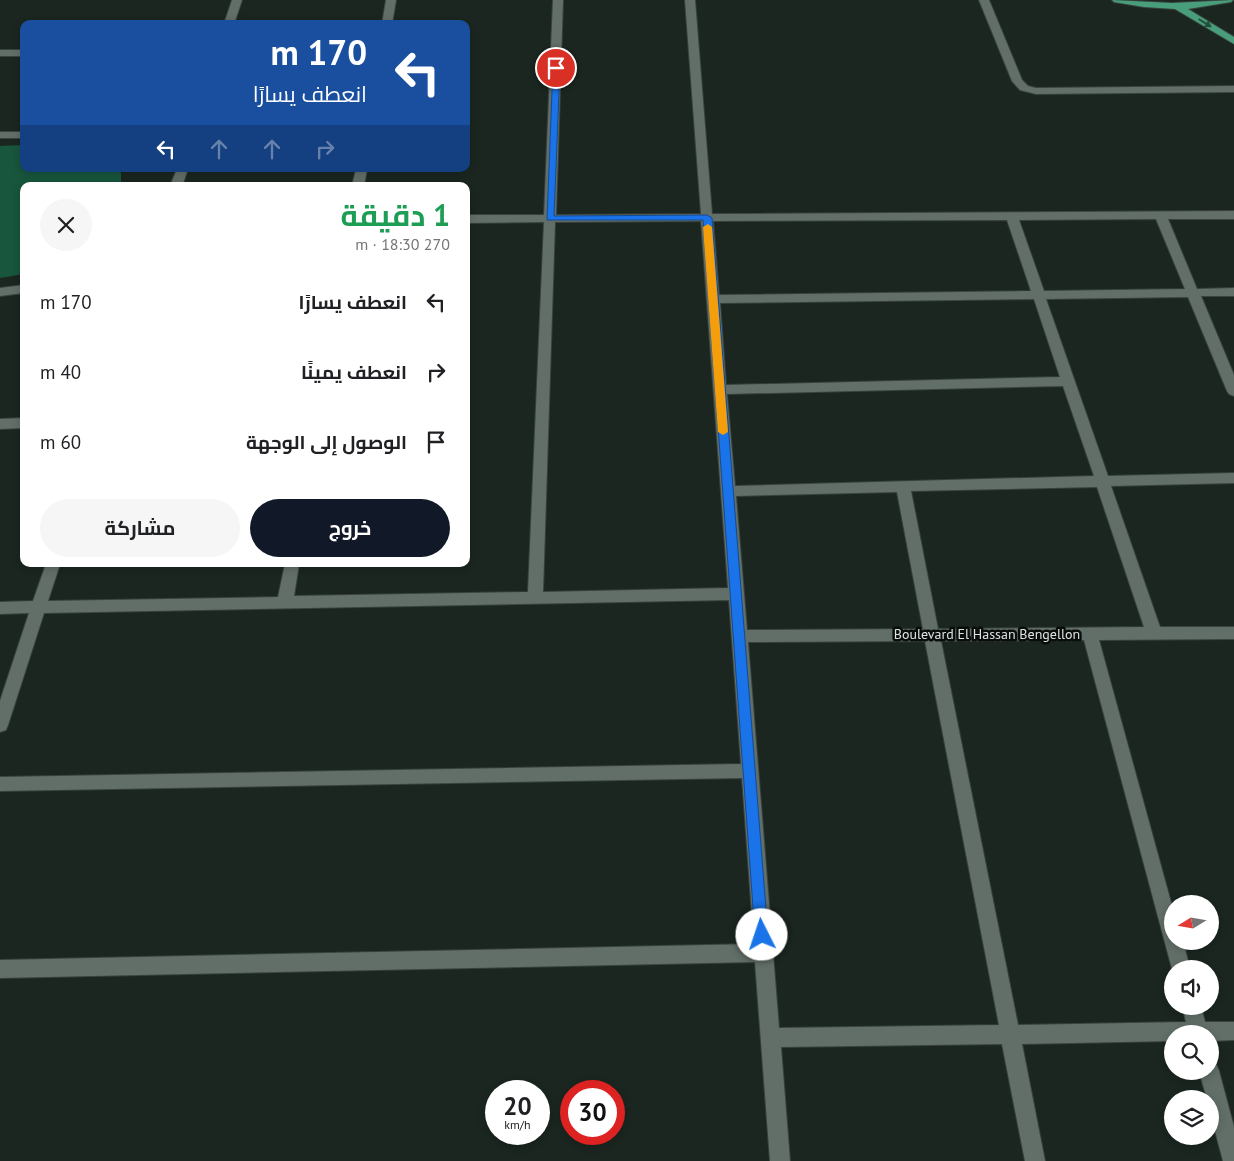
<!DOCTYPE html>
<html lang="ar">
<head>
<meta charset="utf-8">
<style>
  :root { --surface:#fff; --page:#f6f6f6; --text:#202124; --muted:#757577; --accent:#111827 }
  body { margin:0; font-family:"PT Sans",Cairo,sans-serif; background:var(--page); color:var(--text); direction:rtl; height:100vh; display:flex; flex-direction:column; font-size:19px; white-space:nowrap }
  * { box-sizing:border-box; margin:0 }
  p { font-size:16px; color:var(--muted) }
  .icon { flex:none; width:28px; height:28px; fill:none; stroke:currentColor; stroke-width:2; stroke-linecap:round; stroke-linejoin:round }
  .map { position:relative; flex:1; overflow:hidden; direction:ltr }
  .sheet { position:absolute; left:20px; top:182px; width:450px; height:385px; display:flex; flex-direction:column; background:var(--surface); border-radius:10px; box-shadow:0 2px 8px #0003; direction:rtl }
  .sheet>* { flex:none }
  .top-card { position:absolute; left:20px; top:20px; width:450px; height:152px; border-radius:10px; box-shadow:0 2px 8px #0003; direction:rtl; background:#1a4fa0; color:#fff; overflow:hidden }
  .needle { width:32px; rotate:259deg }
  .controls { position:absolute; left:1164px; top:895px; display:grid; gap:10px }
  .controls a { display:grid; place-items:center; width:55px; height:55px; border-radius:50%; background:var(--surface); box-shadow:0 2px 8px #0003; font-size:25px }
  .speed { position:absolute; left:485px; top:1080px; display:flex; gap:10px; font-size:25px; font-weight:700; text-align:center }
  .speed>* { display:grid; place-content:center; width:65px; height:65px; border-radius:50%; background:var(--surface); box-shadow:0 2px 8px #0003; line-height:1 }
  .speed small { font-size:12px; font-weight:400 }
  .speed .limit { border:8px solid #d22; background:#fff; color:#111 }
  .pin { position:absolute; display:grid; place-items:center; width:42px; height:42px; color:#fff; margin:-21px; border:2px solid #fff; border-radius:50%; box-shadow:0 1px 5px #0007 }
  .me { position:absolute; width:55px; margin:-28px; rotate:356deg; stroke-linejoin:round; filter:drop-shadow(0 0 4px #0008) }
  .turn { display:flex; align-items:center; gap:18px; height:105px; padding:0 20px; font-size:22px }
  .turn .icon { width:65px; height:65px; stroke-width:2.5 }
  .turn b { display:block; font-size:35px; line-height:42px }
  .lanes { display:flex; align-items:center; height:48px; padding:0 20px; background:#0003; justify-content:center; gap:25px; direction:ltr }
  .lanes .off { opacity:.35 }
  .round { display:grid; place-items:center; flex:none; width:52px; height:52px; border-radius:26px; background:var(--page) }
  .summary { display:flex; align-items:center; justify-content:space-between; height:85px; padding:0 20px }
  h1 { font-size:30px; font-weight:700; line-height:38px; color:#1e9e55 }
  .cta { display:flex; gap:10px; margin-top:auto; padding:10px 20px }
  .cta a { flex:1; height:58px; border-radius:30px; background:var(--accent); color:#fff; font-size:20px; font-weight:700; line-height:58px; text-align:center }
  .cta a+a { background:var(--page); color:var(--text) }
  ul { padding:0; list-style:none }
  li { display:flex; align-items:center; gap:15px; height:70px; padding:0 20px }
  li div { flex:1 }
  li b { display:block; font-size:19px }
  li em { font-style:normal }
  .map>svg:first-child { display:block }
  .green { fill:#18563d }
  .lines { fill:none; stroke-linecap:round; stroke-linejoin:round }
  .minor-casing { stroke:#39423d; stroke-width:2 }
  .major-casing { stroke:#39423d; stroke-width:2 }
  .minor { fill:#626f68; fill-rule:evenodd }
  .major { fill:#489d7b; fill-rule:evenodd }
  .oneway { fill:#254e3d }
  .route { fill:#1a73e8; stroke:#114b97 }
  .slow { fill:#f59e0b }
  .labels { text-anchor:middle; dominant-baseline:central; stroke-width:5; stroke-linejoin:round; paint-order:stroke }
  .street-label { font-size:14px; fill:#dde4e0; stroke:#090d0b }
</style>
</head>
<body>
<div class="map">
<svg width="1234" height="1161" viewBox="0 0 1234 1161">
  <rect width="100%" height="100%" fill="#1b2620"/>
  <!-- green -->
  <path class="green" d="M 24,145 L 24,169 L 117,169 L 121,173 L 121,186 L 24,186 L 24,274 L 0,278 L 0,146 Z"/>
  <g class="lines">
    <defs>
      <g id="minor">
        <path d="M 232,0 L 242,0 L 234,24 L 224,24 Z"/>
        <path d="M 386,0 L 396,0 L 392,24 L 382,24 Z"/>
        <path d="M 553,0 L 563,0 L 556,215 L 701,214 L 685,0 L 695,0 L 712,214 L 1234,211 L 1234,219 L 1168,219 L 1197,289 L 1234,288 L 1234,296 L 1201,296 L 1234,375 L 1234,396 L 1229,394 L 1227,391 L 1188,297 L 1046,299 L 1108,476 L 1234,473 L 1234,483 L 1111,486 L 1160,627 L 1234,627 L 1234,639 L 1099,640 L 1172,906 L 1172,941 L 1183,941 L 1190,969 L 1172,969 L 1172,971 L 1172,969 L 1084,640 L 941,641 L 1018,1025 L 1186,1022 L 1182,1006 L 1201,1006 L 1205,1022 L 1234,1022 L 1234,1040 L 1210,1041 L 1210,1034 L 1172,1034 L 1172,1041 L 1022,1044 L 1045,1161 L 1025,1161 L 1002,1044 L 781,1047 L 790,1161 L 770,1161 L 755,962 L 0,978 L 0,960 L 754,944 L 742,778 L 0,791 L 0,777 L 741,764 L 729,600 L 44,613 L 8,725 L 6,730 L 0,732 L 0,701 L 29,613 L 0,614 L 0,602 L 33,601 L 46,564 L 60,564 L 48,601 L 278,597 L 285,564 L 299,564 L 294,596 L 528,592 L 544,222 L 466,223 L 466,215 L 544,215 ZM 1156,219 L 1185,289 L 1044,291 L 1019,220 ZM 1007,220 L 1031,291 L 719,295 L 713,221 ZM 701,221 L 728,588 L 543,592 L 555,222 ZM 1034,299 L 1060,377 L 726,385 L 720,303 ZM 1063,386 L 1094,476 L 735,486 L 727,394 ZM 1097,487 L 1144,627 L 938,629 L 911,491 ZM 897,492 L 923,629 L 747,630 L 736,496 ZM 925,641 L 999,1025 L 779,1028 L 748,642 Z"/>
        <path d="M 979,0 L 989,0 L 1022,80 L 1028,86 L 1036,88 L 1234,86 L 1234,92 L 1036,94 L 1020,90 L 1012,81 Z"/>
        <rect x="0" y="50" width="24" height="6"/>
        <rect x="0" y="132" width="24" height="6"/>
        <path d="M 177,169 L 188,169 L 182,186 L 170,186 Z"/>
        <path d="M 356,169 L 367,169 L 364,186 L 352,186 Z"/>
        <path d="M 24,285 L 24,293 L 0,296 L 0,288 Z"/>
        <path d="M 24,418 L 24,428 L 0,429 L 0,419 Z"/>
        <path d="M 1210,1062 L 1216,1064 L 1219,1071 L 1234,1127 L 1234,1161 L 1223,1161 L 1210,1112 L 1210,1099 L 1207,1099 L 1199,1071 L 1210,1071 Z"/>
      </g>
      <path id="major" d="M 1112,0 L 1172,3 L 1233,0 L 1231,2 L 1188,9 L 1234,37 L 1234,44 L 1175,9 L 1144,7 L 1114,2 Z"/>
    </defs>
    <!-- minor casing -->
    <use href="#minor" class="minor-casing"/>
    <!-- major casing -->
    <use href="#major" class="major-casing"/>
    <!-- minor -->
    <use href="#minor" class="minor"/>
    <!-- major -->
    <use href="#major" class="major"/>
  </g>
  <!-- one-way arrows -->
  <defs><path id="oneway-solid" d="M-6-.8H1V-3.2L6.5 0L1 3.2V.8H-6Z" transform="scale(1.25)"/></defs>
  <use class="oneway" href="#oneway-solid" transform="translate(1205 23) rotate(32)"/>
  <!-- route -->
  <path class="route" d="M 553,66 L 560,68 L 554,216 L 707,215 L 712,218 L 768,935 L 766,940 L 762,942 L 757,940 L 755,935 L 703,220 L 547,220 Z"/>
  <!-- slow -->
  <path class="slow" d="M 708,224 L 712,227 L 728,432 L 723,435 L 718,432 L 703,227 Z"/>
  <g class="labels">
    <!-- street labels -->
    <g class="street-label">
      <text x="987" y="634">Boulevard El Hassan Bengellon</text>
    </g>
  </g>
</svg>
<div class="controls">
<a><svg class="needle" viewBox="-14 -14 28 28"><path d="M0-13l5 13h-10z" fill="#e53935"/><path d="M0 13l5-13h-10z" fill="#757577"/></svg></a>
<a><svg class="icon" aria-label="sound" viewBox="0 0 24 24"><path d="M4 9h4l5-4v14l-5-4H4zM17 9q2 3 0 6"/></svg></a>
<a><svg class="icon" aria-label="search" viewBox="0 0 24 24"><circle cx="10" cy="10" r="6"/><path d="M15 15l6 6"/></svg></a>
<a><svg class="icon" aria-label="layers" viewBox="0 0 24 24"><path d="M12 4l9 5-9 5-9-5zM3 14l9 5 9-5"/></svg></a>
</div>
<div class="speed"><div>20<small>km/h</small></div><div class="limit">30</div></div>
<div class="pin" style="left:556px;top:68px;background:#d93025"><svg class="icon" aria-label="arrive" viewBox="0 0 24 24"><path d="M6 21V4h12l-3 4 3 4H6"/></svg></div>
<svg class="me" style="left:762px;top:935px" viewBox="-20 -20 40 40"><circle r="19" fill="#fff"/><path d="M0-13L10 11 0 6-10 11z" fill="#1a73e8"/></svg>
<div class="top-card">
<div class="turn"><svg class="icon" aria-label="left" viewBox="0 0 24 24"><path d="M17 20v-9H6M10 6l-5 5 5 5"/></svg><div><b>170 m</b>انعطف يسارًا</div></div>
<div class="lanes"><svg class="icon" aria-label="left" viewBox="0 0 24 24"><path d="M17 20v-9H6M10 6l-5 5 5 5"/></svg><svg class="icon off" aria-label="ahead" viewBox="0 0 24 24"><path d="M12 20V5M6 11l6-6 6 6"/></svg><svg class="icon off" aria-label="ahead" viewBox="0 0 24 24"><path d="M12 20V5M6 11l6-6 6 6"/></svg><svg class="icon off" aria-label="right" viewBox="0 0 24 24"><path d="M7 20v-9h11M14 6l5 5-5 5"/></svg></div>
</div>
<section class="sheet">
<div class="summary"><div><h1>1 دقيقة</h1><p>270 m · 18:30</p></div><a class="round"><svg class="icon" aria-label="close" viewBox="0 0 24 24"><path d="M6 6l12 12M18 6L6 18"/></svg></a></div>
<ul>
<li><svg class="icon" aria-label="left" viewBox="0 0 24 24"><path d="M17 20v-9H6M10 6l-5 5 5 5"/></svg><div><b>انعطف يسارًا</b></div><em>170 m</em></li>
<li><svg class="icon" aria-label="right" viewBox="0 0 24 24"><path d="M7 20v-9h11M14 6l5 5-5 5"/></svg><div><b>انعطف يمينًا</b></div><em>40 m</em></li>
<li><svg class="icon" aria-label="arrive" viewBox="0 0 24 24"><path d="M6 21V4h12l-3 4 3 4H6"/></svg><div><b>الوصول إلى الوجهة</b></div><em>60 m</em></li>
</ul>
<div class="cta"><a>خروج</a><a>مشاركة</a></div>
</section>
</div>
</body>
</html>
